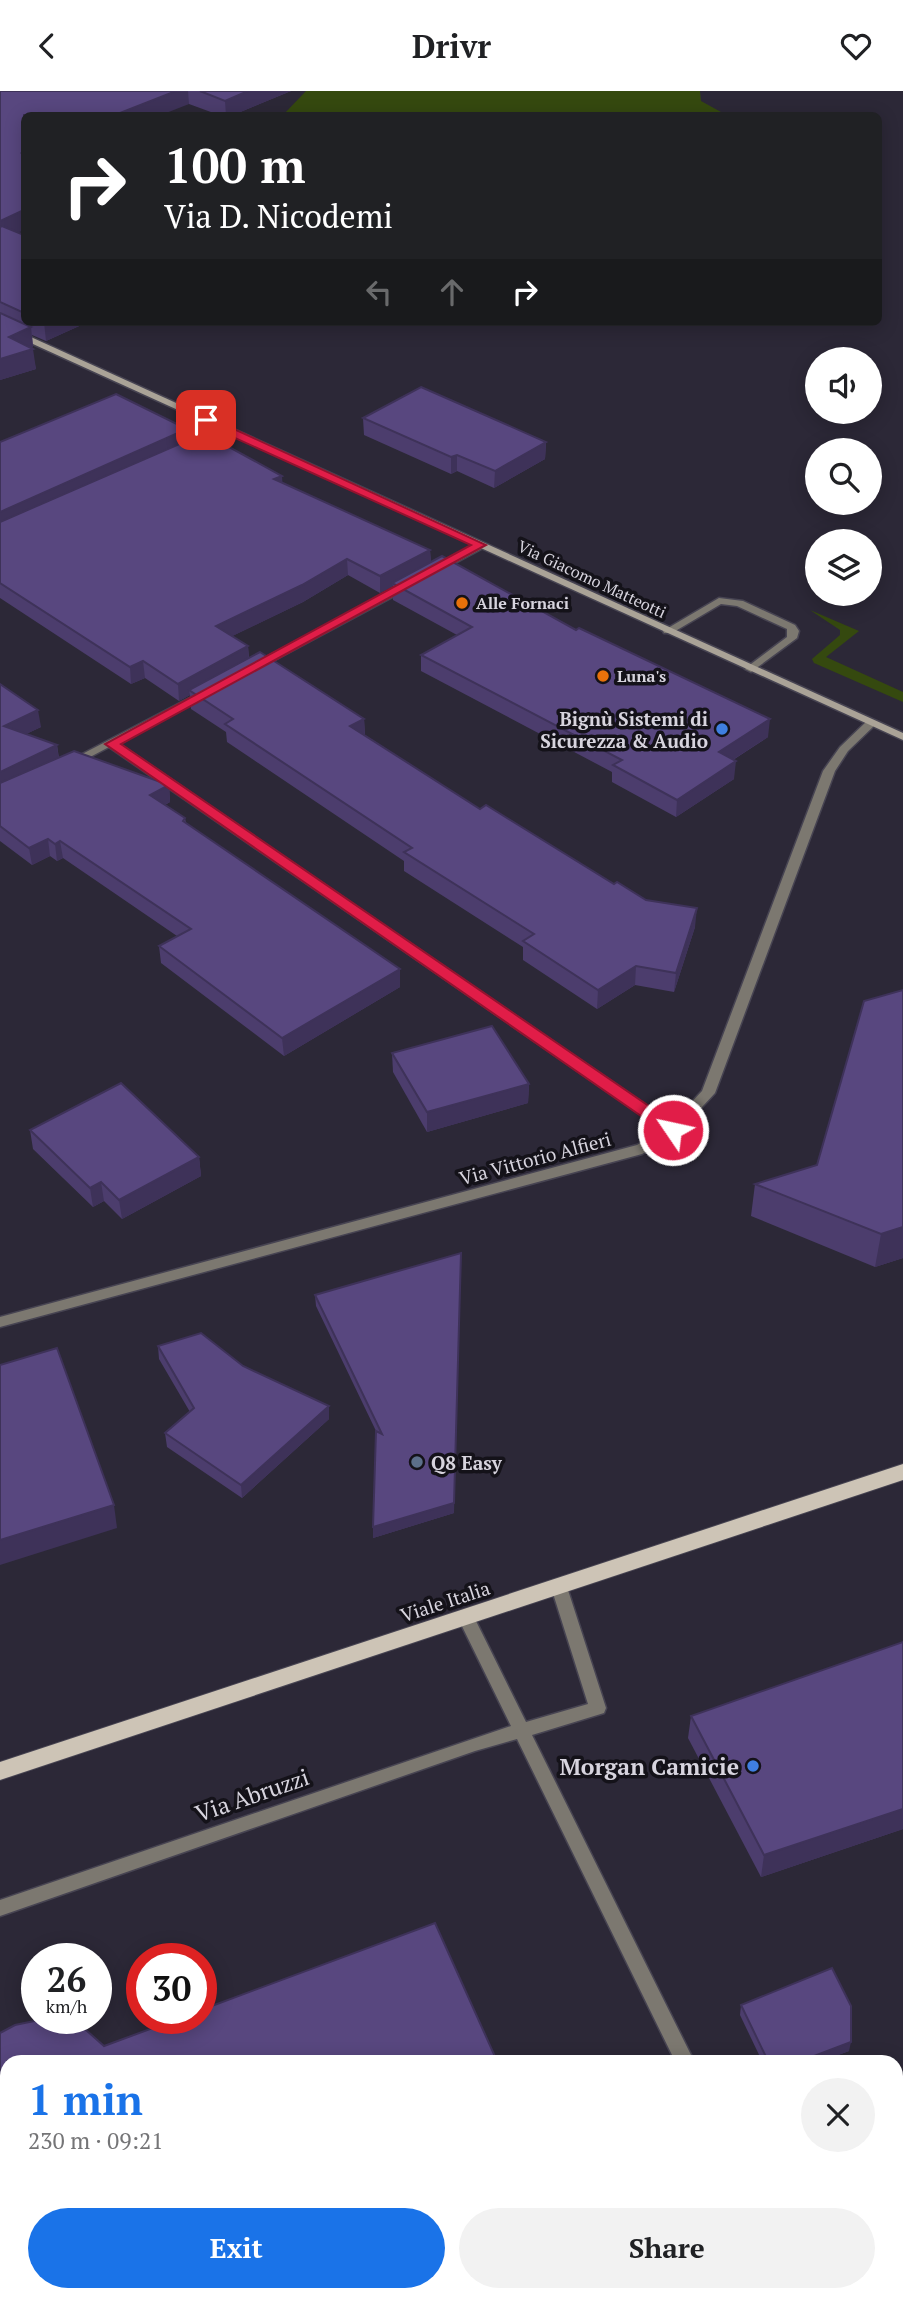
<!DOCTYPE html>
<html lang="en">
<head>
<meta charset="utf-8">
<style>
  :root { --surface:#fff; --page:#f2f2f2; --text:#202124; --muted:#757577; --accent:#1a73e8 }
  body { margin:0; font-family:"PT Serif",serif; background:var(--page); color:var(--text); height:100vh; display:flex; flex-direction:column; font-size:26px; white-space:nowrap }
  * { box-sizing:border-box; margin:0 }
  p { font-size:23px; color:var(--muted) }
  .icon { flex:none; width:38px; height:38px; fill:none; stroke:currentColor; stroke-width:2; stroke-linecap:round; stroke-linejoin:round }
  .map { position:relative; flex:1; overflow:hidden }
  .panel { position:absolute; left:0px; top:1964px; width:903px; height:247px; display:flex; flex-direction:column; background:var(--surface); border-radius:21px 21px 0 0; box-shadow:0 4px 18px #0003 }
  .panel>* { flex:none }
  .hud { position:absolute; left:21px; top:21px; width:861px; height:214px; border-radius:10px; box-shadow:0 4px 18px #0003; background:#202124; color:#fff; overflow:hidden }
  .tools { position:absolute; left:805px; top:256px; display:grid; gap:14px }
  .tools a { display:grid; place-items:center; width:77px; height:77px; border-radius:50%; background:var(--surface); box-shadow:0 4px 18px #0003; font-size:35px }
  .speed { position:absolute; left:21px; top:1852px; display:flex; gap:14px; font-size:35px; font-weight:700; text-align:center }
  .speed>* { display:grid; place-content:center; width:91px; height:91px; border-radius:50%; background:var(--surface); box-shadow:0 4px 18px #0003; line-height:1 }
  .speed small { font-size:18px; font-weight:400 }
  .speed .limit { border:10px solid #d22; background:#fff; color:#111 }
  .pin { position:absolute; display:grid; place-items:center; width:60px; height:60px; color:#fff; margin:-30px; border-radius:14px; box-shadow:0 4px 10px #0006 }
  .me { position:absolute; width:77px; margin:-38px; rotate:304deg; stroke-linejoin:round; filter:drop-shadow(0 0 5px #0008) }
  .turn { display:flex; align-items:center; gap:24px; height:147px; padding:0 28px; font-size:32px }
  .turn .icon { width:91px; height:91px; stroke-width:2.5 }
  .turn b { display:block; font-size:49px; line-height:60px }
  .lanes { display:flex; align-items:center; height:66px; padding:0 28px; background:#0003; justify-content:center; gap:35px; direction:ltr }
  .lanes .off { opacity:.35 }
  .round { display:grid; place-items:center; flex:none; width:74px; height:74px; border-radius:37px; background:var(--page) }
  .head { display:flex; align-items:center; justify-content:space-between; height:119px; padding:0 28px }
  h1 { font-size:42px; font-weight:800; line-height:52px; color:var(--accent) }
  .primary-button { display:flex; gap:14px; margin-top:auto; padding:14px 28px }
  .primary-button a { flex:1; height:80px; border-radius:42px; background:var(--accent); color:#fff; font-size:28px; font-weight:800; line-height:80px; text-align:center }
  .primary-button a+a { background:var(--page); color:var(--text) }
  header { display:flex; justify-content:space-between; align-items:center; height:91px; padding:0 28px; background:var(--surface); font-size:32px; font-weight:800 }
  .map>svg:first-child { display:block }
  .green { fill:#35490f }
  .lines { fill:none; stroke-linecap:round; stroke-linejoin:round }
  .lane-casing { stroke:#474452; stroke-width:3 }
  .street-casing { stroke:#474452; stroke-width:3 }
  .secondary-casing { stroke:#474452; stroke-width:3 }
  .primary-casing { stroke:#474452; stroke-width:2 }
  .lane { fill:#7c7870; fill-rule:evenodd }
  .street { fill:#7c7870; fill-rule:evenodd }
  .secondary { fill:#aaa397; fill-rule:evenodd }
  .primary { fill:#cdc4b6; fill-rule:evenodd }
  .wall { fill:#4c3d6d }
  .shaded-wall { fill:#3e3259 }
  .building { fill:#58477f; stroke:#3e3259; stroke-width:2 }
  .route { fill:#e11d48; stroke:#92132f; stroke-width:2 }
  .food-dot { fill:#e8710a; stroke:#141219; stroke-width:2.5 }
  .shop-dot { fill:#3f7fe0; stroke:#141219; stroke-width:2.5 }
  .service-dot { fill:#5c6f8a; stroke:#141219; stroke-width:2.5 }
  .labels { text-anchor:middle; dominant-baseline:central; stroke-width:7; stroke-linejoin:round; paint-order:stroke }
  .far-street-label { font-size:16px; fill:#d7d4de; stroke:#141219 }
  .far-poi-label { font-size:16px; font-weight:bold; fill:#d7d4de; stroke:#141219; text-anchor:start }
  .poi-label { font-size:19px; font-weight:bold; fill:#d7d4de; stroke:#141219; text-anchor:end }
  .street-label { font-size:19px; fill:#d7d4de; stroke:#141219 }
  .near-poi-label { font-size:23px; font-weight:bold; fill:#d7d4de; stroke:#141219; text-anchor:end }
  .near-street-label { font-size:23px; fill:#d7d4de; stroke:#141219 }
</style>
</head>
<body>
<header><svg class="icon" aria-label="back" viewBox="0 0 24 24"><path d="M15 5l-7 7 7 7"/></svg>Drivr<svg class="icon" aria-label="heart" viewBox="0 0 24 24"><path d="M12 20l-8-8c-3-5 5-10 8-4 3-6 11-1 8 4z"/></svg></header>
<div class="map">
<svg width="903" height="2209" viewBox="0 0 903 2209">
  <rect width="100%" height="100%" fill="#2c2837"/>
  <!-- green -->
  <g class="green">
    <path d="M 306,0 L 700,0 L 701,10 L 721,21 L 746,24 L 565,24 L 547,22 L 521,24 L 283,24 Z"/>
    <path d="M 810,519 L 859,540 L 826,566 L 903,601 L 903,611 L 814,572 L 812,568 L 840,544 L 840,539 Z"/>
  </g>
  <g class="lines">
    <defs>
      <path id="lane" d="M 719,507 L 743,510 L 795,534 L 799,540 L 797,547 L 751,581 L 745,578 L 747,576 L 787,546 L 787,538 L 737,515 L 721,513 L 672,542 L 664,542 L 663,540 Z"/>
      <g id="street">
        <path d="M 228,339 L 236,341 L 197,359 L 189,357 Z"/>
        <path d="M 481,451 L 486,454 L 485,456 L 440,480 L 436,481 L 431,478 Z"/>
        <path d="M 409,490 L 414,493 L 413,495 L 258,578 L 250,578 L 248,576 Z"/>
        <path d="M 205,599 L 209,600 L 209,604 L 118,652 L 672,1032 L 702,1000 L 823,680 L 840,656 L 867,630 L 875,630 L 877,632 L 848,660 L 835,680 L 715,1002 L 678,1042 L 642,1063 L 0,1236 L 0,1226 L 637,1054 L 663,1039 L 109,656 L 75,674 L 71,675 L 65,672 Z"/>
        <path d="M 559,1489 L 565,1491 L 567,1496 L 606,1617 L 604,1622 L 532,1644 L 694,1970 L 675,1970 L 517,1648 L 475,1660 L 0,1825 L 0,1809 L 511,1635 L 458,1527 L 460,1522 L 466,1520 L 472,1522 L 526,1631 L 588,1613 L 551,1496 L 553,1491 Z"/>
        <path d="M 724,2203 L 745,2203 L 743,2209 L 722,2209 Z"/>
      </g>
      <path id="secondary" d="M 0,232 L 903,642 L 903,649 L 0,238 Z"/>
      <path id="primary" d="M 903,1373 L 903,1389 L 0,1689 L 0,1671 Z"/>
    </defs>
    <!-- lane casing -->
    <use href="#lane" class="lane-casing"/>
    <!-- street casing -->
    <use href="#street" class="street-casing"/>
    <!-- secondary casing -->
    <use href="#secondary" class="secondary-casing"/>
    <!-- primary casing -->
    <use href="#primary" class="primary-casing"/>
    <!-- lane -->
    <use href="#lane" class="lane"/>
    <!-- street -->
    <use href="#street" class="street"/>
    <!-- secondary -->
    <use href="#secondary" class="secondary"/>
    <!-- primary -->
    <use href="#primary" class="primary"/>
  </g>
  <!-- wall -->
  <g class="wall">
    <path d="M 0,0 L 291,0 L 233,24 L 219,24 L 189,13 L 24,24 L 18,142 L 24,144 L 24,231 L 88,231 L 46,250 L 32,244 L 33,256 L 31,257 L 36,278 L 0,289 Z"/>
    <path d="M 363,327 L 546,351 L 545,368 L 494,397 L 457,380 L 451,383 L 364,344 Z"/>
    <path d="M 187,338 L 188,349 L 430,459 L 431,472 L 768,646 L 733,669 L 734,688 L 676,726 L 612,691 L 612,681 L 421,580 L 421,564 L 457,544 L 393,509 L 393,495 L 380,502 L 348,484 L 303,511 L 232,545 L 248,555 L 249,567 L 364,628 L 365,644 L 480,718 L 614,793 L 646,809 L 695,836 L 674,901 L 635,894 L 597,918 L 523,869 L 523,856 L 404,780 L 404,770 L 227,651 L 226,641 L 191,618 L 190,604 L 179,610 L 145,587 L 131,593 L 0,507 L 0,351 Z"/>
    <path d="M 0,593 L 41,636 L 26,643 L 57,654 L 59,667 L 169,694 L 170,711 L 165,714 L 185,727 L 186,732 L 400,878 L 400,896 L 284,965 L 161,872 L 159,855 L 177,845 L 63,767 L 57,770 L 50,765 L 32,774 L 0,750 Z"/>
    <path d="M 903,899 L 903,1167 L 875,1176 L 751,1125 L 755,1093 L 817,1074 Z"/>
    <path d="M 392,962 L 529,993 L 528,1012 L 427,1041 L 393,981 Z"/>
    <path d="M 30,1039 L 199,1066 L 201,1085 L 122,1128 L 104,1110 L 93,1116 L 33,1058 Z"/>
    <path d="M 315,1204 L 454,1422 L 373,1447 L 376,1340 L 316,1215 Z"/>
    <path d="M 158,1255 L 243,1275 L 329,1328 L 242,1407 L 167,1356 L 165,1342 L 190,1321 L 159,1268 Z"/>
    <path d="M 903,1551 L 903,1738 L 761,1786 L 688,1647 L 691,1625 Z"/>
    <path d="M 741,1914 L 849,1960 L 822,1970 L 762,1970 L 740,1924 Z"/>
  </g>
  <!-- shaded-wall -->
  <g class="shaded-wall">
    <path d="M 176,0 L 188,0 L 189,13 L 161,24 L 115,24 Z"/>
    <path d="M 248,0 L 291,0 L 233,24 L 226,24 L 225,10 Z"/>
    <path d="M 24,119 L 24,139 L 0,150 L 0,130 Z"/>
    <path d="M 44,231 L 88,231 L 46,250 Z"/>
    <path d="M 31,236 L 33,256 L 21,262 L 33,258 L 36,278 L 0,289 L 0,268 L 9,246 Z"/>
    <path d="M 187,338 L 189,354 L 0,438 L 0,421 Z"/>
    <path d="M 546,351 L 545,368 L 494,397 L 495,380 Z"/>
    <path d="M 457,364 L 457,380 L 451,383 L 451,366 Z"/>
    <path d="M 282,385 L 283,401 L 274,388 Z"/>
    <path d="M 430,459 L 431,475 L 392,492 L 393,495 L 380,502 L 380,485 Z"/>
    <path d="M 347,468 L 348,484 L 303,511 L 218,552 L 216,535 Z"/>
    <path d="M 248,555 L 249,572 L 189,599 L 190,604 L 179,610 L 178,593 Z"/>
    <path d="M 143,570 L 145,587 L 131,593 L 130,576 Z"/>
    <path d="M 38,619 L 41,636 L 7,652 L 4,635 Z"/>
    <path d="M 364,628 L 365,646 L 350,635 Z"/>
    <path d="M 770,628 L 768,646 L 717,679 L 719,661 Z"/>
    <path d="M 57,654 L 59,671 L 0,699 L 0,681 Z"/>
    <path d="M 736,670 L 734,688 L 676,726 L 677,709 Z"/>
    <path d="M 169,694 L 170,711 L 151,721 L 150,704 Z"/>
    <path d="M 48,748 L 50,765 L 32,774 L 29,757 Z"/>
    <path d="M 60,750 L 63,767 L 57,770 L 55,753 Z"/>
    <path d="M 697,817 L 695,836 L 674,901 L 676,882 Z"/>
    <path d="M 636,875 L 635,894 L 597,918 L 598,899 Z"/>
    <path d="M 400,878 L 400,896 L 284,965 L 282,947 Z"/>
    <path d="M 529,993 L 528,1012 L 427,1041 L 427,1021 Z"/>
    <path d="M 199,1066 L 201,1085 L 122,1128 L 119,1109 Z"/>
    <path d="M 101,1091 L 104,1110 L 93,1116 L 90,1097 Z"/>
    <path d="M 903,1136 L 903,1167 L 875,1176 L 881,1143 Z"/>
    <path d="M 461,1162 L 454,1422 L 373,1447 L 373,1436 Z"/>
    <path d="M 329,1315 L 329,1328 L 242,1407 L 241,1394 Z"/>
    <path d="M 114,1414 L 117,1437 L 0,1474 L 0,1449 Z"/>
    <path d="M 903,1718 L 903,1738 L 761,1786 L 764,1764 Z"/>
    <path d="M 851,1951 L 849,1960 L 822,1970 L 801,1970 Z"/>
    <path d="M 520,2203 L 531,2203 L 531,2209 L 506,2209 Z"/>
  </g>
  <!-- building -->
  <g class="building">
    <path d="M 0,0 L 176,0 L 115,24 L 24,24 L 24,61 L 22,62 L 24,63 L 24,119 L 0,130 Z"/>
    <path d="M 200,0 L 248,0 L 225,10 Z"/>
    <path d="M 2,135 L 24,144 L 24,222 L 0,211 L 0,136 Z"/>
    <path d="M 0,222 L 31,236 L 9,246 L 33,258 L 0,268 Z"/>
    <path d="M 421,296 L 546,351 L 495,380 L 457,364 L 451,366 L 363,327 Z"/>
    <path d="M 116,303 L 187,338 L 0,421 L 0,351 Z"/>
    <path d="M 200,344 L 217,352 L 220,351 L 282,385 L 274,388 L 430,459 L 380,485 L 347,468 L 302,494 L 216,535 L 248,555 L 178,593 L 143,570 L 130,576 L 0,492 L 0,431 Z"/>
    <path d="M 442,465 L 576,539 L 579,537 L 770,628 L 719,661 L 736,670 L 677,709 L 613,674 L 622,669 L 421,564 L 472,536 L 392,492 Z"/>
    <path d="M 260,561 L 364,628 L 350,635 L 480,718 L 486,714 L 614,793 L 617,791 L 646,809 L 697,817 L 676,882 L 636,875 L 598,899 L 523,850 L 534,843 L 404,761 L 412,757 L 225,633 L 233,628 L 189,599 Z"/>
    <path d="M 0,593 L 38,619 L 4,635 L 57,654 L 0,681 Z"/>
    <path d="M 74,660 L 169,694 L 150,704 L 185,727 L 183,730 L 400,878 L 282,947 L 159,855 L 191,838 L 60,750 L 55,753 L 48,748 L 29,757 L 0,735 L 0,692 Z"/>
    <path d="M 903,899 L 903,1136 L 881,1143 L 755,1093 L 817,1074 L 864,910 Z"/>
    <path d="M 492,935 L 529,993 L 427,1021 L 392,962 Z"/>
    <path d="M 121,992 L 199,1066 L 119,1109 L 101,1091 L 90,1097 L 30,1039 Z"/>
    <path d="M 461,1162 L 454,1412 L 373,1436 L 376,1340 L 382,1343 L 315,1204 Z"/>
    <path d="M 201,1242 L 243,1275 L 329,1315 L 241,1394 L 165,1342 L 194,1317 L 158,1255 Z"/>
    <path d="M 57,1257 L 114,1414 L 0,1449 L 0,1274 Z"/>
    <path d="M 903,1551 L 903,1718 L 764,1764 L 691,1625 Z"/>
    <path d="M 435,1832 L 497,1970 L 7,1970 L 7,2203 L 520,2203 L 506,2209 L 0,2209 L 0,1942 L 15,1934 L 39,1929 L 65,1930 L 86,1939 L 104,1955 L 180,1927 L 201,1927 L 201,1919 Z"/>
    <path d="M 832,1877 L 851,1915 L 851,1951 L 801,1970 L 768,1970 L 741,1914 Z"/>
    <path d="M 903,2116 L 903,2209 L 855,2209 L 858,2203 L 896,2203 L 896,2130 Z"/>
  </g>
  <!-- route -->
  <path class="route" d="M 202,327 L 210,327 L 486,454 L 121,653 L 678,1035 L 680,1039 L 678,1043 L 667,1043 L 105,653 L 471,454 L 202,332 Z"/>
  <!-- markers -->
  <g class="food-dot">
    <circle cx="462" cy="512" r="7"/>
    <circle cx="603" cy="585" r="7"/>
  </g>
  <g class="shop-dot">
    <circle cx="722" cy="638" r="7"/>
    <circle cx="753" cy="1675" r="7"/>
  </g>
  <circle class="service-dot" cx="417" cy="1371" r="7"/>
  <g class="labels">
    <!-- far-street labels -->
    <g class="far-street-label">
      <text transform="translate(592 488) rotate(25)">Via Giacomo Matteotti</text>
    </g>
    <!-- far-poi labels -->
    <g class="far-poi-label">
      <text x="476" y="512">Alle Fornaci</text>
      <text x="617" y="585">Luna's</text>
    </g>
    <!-- poi labels -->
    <g class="poi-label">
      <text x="708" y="627">Bignù Sistemi di<tspan x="708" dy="22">Sicurezza &amp; Audio</tspan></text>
      <text x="431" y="1371" text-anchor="start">Q8 Easy</text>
    </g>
    <!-- street labels -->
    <g class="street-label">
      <text transform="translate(535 1067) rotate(-15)">Via Vittorio Alfieri</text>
      <text transform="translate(445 1510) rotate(-18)">Viale Italia</text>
    </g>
    <!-- near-poi labels -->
    <g class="near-poi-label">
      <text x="739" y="1675">Morgan Camicie</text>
    </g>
    <!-- near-street labels -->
    <g class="near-street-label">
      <text transform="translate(252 1704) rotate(-19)">Via Abruzzi</text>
    </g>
  </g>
</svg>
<div class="tools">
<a><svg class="icon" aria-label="sound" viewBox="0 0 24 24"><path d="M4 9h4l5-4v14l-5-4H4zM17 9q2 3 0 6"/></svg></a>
<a><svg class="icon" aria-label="search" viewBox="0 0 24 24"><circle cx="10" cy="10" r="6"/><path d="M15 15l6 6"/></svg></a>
<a><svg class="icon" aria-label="layers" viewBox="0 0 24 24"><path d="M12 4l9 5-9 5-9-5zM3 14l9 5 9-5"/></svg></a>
</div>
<div class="speed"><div>26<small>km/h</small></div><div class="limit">30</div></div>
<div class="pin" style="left:206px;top:329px;background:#d93025"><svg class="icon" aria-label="arrive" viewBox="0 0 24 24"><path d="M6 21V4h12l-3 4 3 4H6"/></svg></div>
<svg class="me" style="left:673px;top:1039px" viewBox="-20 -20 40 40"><circle r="17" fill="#e11d48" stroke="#fff" stroke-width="3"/><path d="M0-11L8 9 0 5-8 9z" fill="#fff"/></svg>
<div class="hud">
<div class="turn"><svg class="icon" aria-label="right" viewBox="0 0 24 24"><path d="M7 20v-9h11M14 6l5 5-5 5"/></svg><div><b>100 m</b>Via D. Nicodemi</div></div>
<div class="lanes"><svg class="icon off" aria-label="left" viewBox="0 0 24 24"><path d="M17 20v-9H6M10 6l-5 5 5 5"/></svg><svg class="icon off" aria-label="ahead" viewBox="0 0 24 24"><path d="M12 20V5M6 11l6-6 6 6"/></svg><svg class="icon" aria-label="right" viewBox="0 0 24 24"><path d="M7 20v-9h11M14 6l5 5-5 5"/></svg></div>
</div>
<section class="panel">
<div class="head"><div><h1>1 min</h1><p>230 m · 09:21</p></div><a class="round"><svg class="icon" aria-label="close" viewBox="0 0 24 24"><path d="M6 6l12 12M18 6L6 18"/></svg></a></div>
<div class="primary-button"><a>Exit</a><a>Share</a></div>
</section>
</div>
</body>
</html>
